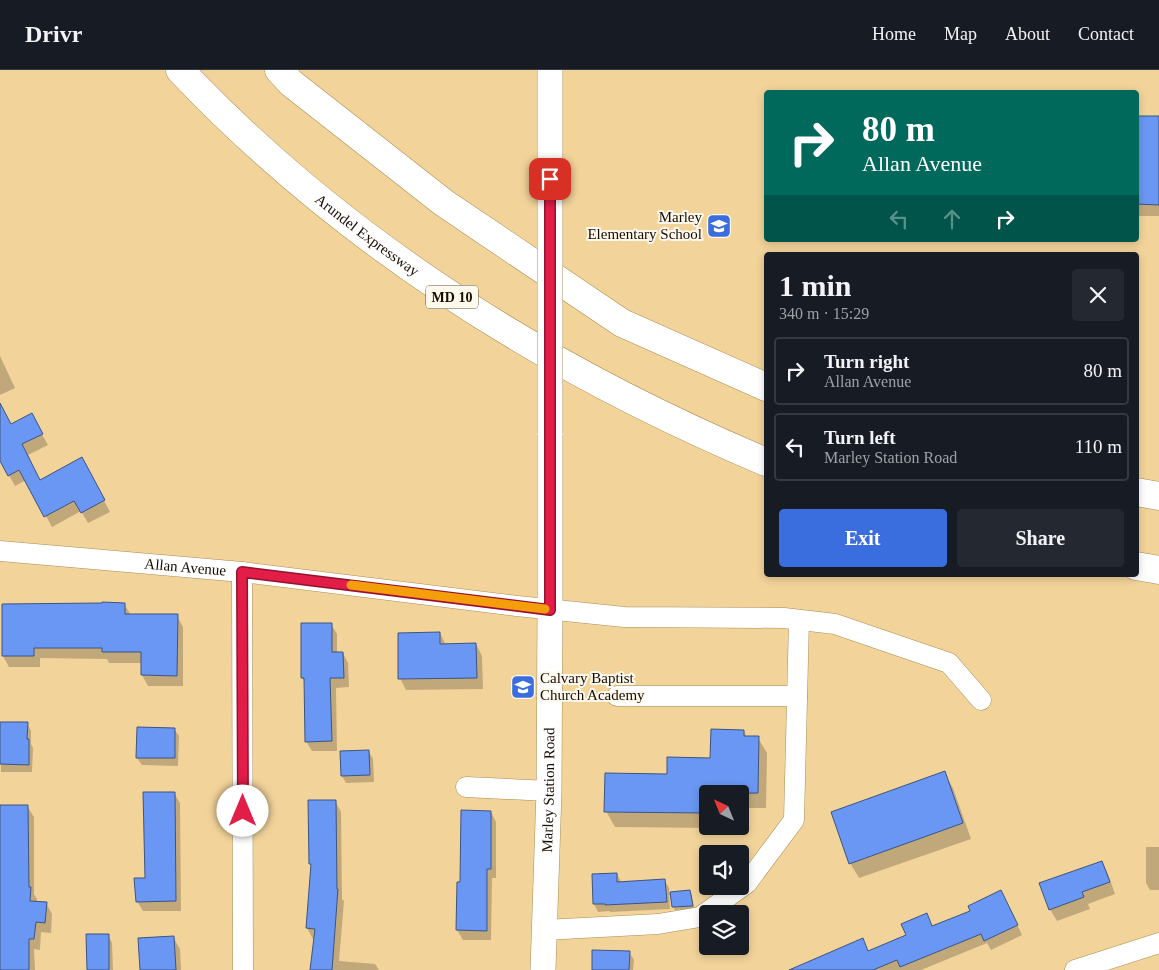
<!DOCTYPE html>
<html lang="en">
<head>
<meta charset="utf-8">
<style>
  :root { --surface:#171b24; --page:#242831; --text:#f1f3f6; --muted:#9ea1a6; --line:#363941; --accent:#3a6ede }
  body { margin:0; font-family:Georgia,serif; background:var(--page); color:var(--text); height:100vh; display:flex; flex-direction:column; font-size:19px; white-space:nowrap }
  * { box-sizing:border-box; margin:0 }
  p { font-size:16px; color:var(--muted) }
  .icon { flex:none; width:28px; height:28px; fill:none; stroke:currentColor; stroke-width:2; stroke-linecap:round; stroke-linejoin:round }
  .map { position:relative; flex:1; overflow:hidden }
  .side { position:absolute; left:764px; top:182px; width:375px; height:325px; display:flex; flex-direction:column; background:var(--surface); border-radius:5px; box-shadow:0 2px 8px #0003 }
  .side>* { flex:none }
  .banner { position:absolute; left:764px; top:20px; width:375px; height:152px; border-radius:5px; box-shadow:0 2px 8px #0003; background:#00695c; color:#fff; overflow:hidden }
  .needle { width:32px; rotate:317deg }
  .tools { position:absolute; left:699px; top:715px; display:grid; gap:10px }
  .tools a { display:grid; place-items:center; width:50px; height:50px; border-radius:5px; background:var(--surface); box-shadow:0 2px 8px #0003; font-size:25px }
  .pin { position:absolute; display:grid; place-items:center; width:42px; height:42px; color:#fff; margin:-21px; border-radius:10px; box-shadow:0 2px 8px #0006 }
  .me { position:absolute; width:55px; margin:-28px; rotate:0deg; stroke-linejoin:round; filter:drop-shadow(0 0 4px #0008) }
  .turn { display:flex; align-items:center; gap:18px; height:105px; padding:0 15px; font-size:22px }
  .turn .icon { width:65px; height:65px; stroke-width:2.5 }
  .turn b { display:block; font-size:35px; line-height:42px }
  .lanes { display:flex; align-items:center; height:48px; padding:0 15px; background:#0003; justify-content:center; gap:25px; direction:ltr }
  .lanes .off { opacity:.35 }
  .round { display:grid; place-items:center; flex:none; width:52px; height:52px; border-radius:5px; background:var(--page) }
  .summary { display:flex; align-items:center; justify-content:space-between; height:85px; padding:0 15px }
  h1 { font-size:30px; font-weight:700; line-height:38px }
  .primary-button { display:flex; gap:10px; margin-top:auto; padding:10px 15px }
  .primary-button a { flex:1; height:58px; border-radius:5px; background:var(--accent); color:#fff; font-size:20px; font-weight:700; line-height:58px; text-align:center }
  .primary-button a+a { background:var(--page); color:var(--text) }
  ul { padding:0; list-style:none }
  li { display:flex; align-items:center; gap:15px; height:68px; margin:0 10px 8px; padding:0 5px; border:2px solid var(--line); border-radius:5px }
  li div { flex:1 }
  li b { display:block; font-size:19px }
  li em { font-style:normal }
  header { display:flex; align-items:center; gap:30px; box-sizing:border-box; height:70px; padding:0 25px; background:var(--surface); border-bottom:1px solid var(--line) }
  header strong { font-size:24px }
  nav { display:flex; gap:28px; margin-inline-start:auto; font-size:18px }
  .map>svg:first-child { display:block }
  .shadow { fill:#0003 }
  .building { fill:#6997f3; stroke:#3d5482 }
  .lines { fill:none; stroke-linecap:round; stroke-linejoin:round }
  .minor-casing { stroke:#aa8d56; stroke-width:21 }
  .major-casing { stroke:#aa8d56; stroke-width:26 }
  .highway-casing { stroke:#aa8d56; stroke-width:29 }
  .minor { stroke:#fff; stroke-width:20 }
  .major { stroke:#fff; stroke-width:25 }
  .highway { stroke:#fff; stroke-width:28 }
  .major-bridge-casing { stroke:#aa8d56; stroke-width:26; stroke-linecap:butt }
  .major-bridge { stroke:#fff; stroke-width:25 }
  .route-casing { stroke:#92132f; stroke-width:12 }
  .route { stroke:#e11d48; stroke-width:9 }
  .slow { stroke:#f59e0b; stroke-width:9 }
  .labels { text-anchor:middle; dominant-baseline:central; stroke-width:4; stroke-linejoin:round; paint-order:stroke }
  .shield { fill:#fef8ed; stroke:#5c5347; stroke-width:1 }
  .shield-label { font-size:14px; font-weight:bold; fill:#170c00 }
  .poi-label { font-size:15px; fill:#170c00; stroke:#fef8ed; text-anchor:end }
  .street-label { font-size:15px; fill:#170c00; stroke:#fef8ed }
</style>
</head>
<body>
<header>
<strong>Drivr</strong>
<nav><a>Home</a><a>Map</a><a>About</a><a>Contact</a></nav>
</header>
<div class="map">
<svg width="1159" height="900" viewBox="0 0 1159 900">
  <rect width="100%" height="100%" fill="#f2d39a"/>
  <!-- shadow -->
  <g class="shadow">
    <rect x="1136" y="47" width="23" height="99"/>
    <path d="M 0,286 L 15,318 L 0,325 Z"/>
    <path d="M 0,335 L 11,355 L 31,345 L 48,375 L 28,385 L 40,411 L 88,400 L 110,442 L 88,453 L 81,441 L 52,457 L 26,410 L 15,416 L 0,389 Z"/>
    <path d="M 124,534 L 131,545 L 177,546 L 183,557 L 183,616 L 148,616 L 142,605 L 142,593 L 109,593 L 107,589 L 40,588 L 40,597 L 9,597 L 3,586 Z"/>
    <path d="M 331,554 L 337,564 L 337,583 L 343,583 L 348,593 L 349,617 L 336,618 L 337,681 L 312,681 L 306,671 L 305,613 L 302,608 L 302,555 Z"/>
    <path d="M 440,563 L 446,575 L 476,574 L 482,586 L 483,619 L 406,620 L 400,608 Z"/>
    <path d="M 0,653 L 27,653 L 31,661 L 31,674 L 33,678 L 32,702 L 1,702 Z"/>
    <path d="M 174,659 L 179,666 L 178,696 L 142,695 L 137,688 Z"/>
    <path d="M 744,661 L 747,668 L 758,668 L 767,683 L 766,738 L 740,738 L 740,724 L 708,724 L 708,756 L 711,756 L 711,758 L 615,757 L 606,741 L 668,705 L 712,689 Z"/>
    <path d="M 369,682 L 373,689 L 374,712 L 346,713 L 342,706 Z"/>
    <path d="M 944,703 L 953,718 L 971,769 L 859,808 L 850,793 Z"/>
    <path d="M 174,723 L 180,733 L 181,841 L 143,841 L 137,831 L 146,809 Z"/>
    <path d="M 335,731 L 341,742 L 342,829 L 344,831 L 339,891 L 375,894 L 379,900 L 312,900 L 316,869 L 313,869 L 307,858 L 312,797 L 310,794 Z"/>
    <path d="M 0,736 L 27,736 L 34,747 L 34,824 L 37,829 L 37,832 L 46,833 L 52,844 L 51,863 L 41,862 L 40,880 L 34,879 L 35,900 L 0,900 Z"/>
    <path d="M 491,742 L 496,752 L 496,808 L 492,808 L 491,870 L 463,870 L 457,860 Z"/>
    <path d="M 1146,777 L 1159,777 L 1159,820 L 1150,820 L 1146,813 Z"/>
    <path d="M 1102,792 L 1108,804 L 1115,824 L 1088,834 L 1090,839 L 1057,851 L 1050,839 Z"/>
    <path d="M 617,804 L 621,812 L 665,811 L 669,818 L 669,823 L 690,821 L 692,825 L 694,839 L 675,840 L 673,837 L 672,825 L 669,825 L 670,839 L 610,842 L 610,841 L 598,842 L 594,834 L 593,805 Z"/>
    <path d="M 1006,831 L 1022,865 L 991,880 L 987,873 L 921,900 L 804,900 L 862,870 L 869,882 L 908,866 L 926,845 L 933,857 Z"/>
    <path d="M 108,865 L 112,873 L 113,900 L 88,900 Z"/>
    <path d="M 173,867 L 180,879 L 181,900 L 141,900 Z"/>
    <path d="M 629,882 L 634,890 L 633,900 L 593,900 Z"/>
  </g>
  <!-- building -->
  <g class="building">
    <path d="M 1136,46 L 1159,46 L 1159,135 L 1136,134 Z"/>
    <path d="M 0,333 L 11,354 L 32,343 L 43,364 L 22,374 L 40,410 L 82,387 L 105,430 L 81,443 L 74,431 L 44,447 L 19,400 L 8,406 L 0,391 Z"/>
    <path d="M 102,532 L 125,533 L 125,544 L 178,544 L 177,606 L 141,605 L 141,582 L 102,582 L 102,578 L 34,578 L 34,586 L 2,586 L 2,534 L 102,533 Z"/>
    <path d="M 301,553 L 332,553 L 332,582 L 343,582 L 344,608 L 330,608 L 332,671 L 305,672 L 304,608 L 301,608 Z"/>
    <path d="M 440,562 L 440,574 L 476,573 L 477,608 L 398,609 L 398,563 Z"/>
    <path d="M 0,652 L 28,652 L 27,669 L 29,669 L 29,695 L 0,694 Z"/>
    <path d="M 137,657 L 175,658 L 175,688 L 136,688 Z"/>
    <path d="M 711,659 L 744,660 L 744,666 L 759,666 L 758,723 L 708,724 L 708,733 L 703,733 L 703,743 L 604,742 L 605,703 L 667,704 L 667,687 L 710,688 Z"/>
    <path d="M 369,680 L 370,705 L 341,706 L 340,681 Z"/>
    <path d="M 945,701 L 963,753 L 849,794 L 831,742 Z"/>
    <path d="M 143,722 L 175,722 L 176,831 L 136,832 L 134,808 L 145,808 Z"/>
    <path d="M 308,730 L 336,730 L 337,819 L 338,819 L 332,900 L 310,900 L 315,859 L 306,858 L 311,794 L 309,794 Z"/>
    <path d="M 0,735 L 28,735 L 29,817 L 31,817 L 30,831 L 47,832 L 45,853 L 36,852 L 34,869 L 29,869 L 29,900 L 0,900 Z"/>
    <path d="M 461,740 L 491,741 L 491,799 L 487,799 L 487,861 L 456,860 L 457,812 L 460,812 Z"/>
    <path d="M 1102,791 L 1110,812 L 1082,822 L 1084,827 L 1049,840 L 1039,813 Z"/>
    <path d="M 617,803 L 617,812 L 665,809 L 667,832 L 605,835 L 605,834 L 593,834 L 592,804 Z"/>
    <path d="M 690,820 L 693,836 L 672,837 L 670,822 Z"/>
    <path d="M 1001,820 L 1018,855 L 984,871 L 981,864 L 900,897 L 897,890 L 873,900 L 789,900 L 863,868 L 868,881 L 906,865 L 901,854 L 927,843 L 932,856 L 970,841 L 968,836 Z"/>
    <path d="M 86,864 L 109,864 L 109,900 L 87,900 Z"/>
    <path d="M 174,866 L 176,900 L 140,900 L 138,868 Z"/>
    <path d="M 592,880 L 630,881 L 629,900 L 592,900 Z"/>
  </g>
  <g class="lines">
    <defs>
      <g id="minor">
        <path id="s1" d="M 0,481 L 242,502 L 517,536 L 624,547 L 784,548 L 835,554 L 949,593 L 981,630"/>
        <path d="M 242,502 L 243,900"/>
        <path d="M 617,626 L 797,626"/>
        <path d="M 466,717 L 549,721"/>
        <path d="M 544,860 L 658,854 L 700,847 L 747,813 L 794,750 L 799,550"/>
        <path d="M 1075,900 L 1159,873"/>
      </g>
      <g id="major">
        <path d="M 550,127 L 550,0"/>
        <path id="s2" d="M 543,900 L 549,721 L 550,540 L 550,363"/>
      </g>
      <g id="highway">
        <path id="s3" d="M 180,0 C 344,173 548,300 766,392"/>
        <path d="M 279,0 L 291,13 L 444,133 L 622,253 L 766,317"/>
        <path d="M 1136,422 L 1159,426"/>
        <path d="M 1136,496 L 1159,500"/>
      </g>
    </defs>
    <!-- minor casing -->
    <use href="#minor" class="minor-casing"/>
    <!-- major casing -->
    <use href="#major" class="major-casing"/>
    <!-- highway casing -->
    <use href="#highway" class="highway-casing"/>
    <!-- minor -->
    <use href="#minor" class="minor"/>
    <!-- major -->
    <use href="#major" class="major"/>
    <!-- highway -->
    <use href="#highway" class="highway"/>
    <defs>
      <path id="major-bridge" d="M 550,127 L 550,363"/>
    </defs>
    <!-- major-bridge casing -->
    <use href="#major-bridge" class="major-bridge-casing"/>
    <!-- major-bridge -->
    <use href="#major-bridge" class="major-bridge"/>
  </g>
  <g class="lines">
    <defs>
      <path id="route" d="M 243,741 L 242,502 L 550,540 L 550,109"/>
    </defs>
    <!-- route casing -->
    <use href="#route" class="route-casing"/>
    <!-- route -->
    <use href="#route" class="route"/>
    <!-- slow -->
    <path class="slow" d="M 351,515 L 545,539"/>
  </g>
  <!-- icons -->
  <defs>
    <symbol id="school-square" viewBox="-11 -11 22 22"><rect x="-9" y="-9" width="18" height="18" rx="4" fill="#3a6ede" stroke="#fef8ed"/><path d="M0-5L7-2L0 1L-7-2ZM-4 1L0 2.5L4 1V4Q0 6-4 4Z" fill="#fff"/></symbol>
  </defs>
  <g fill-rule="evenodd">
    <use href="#school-square" x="705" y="142" width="28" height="28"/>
    <use href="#school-square" x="509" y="603" width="28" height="28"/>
  </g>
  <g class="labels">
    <!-- shield labels -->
    <rect class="shield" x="426" y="215.5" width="52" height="23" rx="4"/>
    <g class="shield-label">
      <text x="452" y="227">MD 10</text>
    </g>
    <!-- poi labels -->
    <g class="poi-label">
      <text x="702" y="147">Marley<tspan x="702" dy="17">Elementary School</tspan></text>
      <text x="540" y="608" text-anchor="start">Calvary Baptist<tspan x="540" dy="17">Church Academy</tspan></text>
    </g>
    <!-- street labels -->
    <g class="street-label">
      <text stroke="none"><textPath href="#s3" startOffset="250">Arundel Expressway</textPath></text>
      <text stroke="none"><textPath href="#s1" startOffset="186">Allan Avenue</textPath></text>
      <text stroke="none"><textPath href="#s2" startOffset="180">Marley Station Road</textPath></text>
    </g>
  </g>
</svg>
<div class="tools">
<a><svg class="needle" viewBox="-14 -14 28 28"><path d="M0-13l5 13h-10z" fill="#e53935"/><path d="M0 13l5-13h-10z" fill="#9ea1a6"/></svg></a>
<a><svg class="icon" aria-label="sound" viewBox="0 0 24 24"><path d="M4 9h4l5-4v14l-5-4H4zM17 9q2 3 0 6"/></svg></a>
<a><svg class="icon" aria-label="layers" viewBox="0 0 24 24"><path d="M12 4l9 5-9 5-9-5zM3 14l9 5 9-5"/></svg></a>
</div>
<div class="pin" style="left:550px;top:109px;background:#d93025"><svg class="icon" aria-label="arrive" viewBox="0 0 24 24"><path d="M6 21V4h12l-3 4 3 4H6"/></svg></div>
<svg class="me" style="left:243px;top:741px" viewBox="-20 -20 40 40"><circle r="19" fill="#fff"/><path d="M0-13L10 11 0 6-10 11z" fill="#e11d48"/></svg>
<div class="banner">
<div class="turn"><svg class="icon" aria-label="right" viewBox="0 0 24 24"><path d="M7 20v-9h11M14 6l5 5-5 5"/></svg><div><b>80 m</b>Allan Avenue</div></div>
<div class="lanes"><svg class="icon off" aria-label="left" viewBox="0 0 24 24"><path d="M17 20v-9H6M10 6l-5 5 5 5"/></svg><svg class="icon off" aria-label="ahead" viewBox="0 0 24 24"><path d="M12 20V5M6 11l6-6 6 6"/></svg><svg class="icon" aria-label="right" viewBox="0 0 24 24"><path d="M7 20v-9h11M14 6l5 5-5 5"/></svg></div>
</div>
<section class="side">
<div class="summary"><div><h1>1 min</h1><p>340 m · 15:29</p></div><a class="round"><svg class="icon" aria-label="close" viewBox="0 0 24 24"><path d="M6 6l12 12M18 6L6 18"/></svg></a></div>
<ul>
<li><svg class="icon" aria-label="right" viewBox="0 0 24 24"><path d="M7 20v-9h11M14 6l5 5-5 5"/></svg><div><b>Turn right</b><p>Allan Avenue</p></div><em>80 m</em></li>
<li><svg class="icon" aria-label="left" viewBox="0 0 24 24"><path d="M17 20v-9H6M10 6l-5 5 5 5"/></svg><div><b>Turn left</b><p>Marley Station Road</p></div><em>110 m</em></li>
</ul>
<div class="primary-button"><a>Exit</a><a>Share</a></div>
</section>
</div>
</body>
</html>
